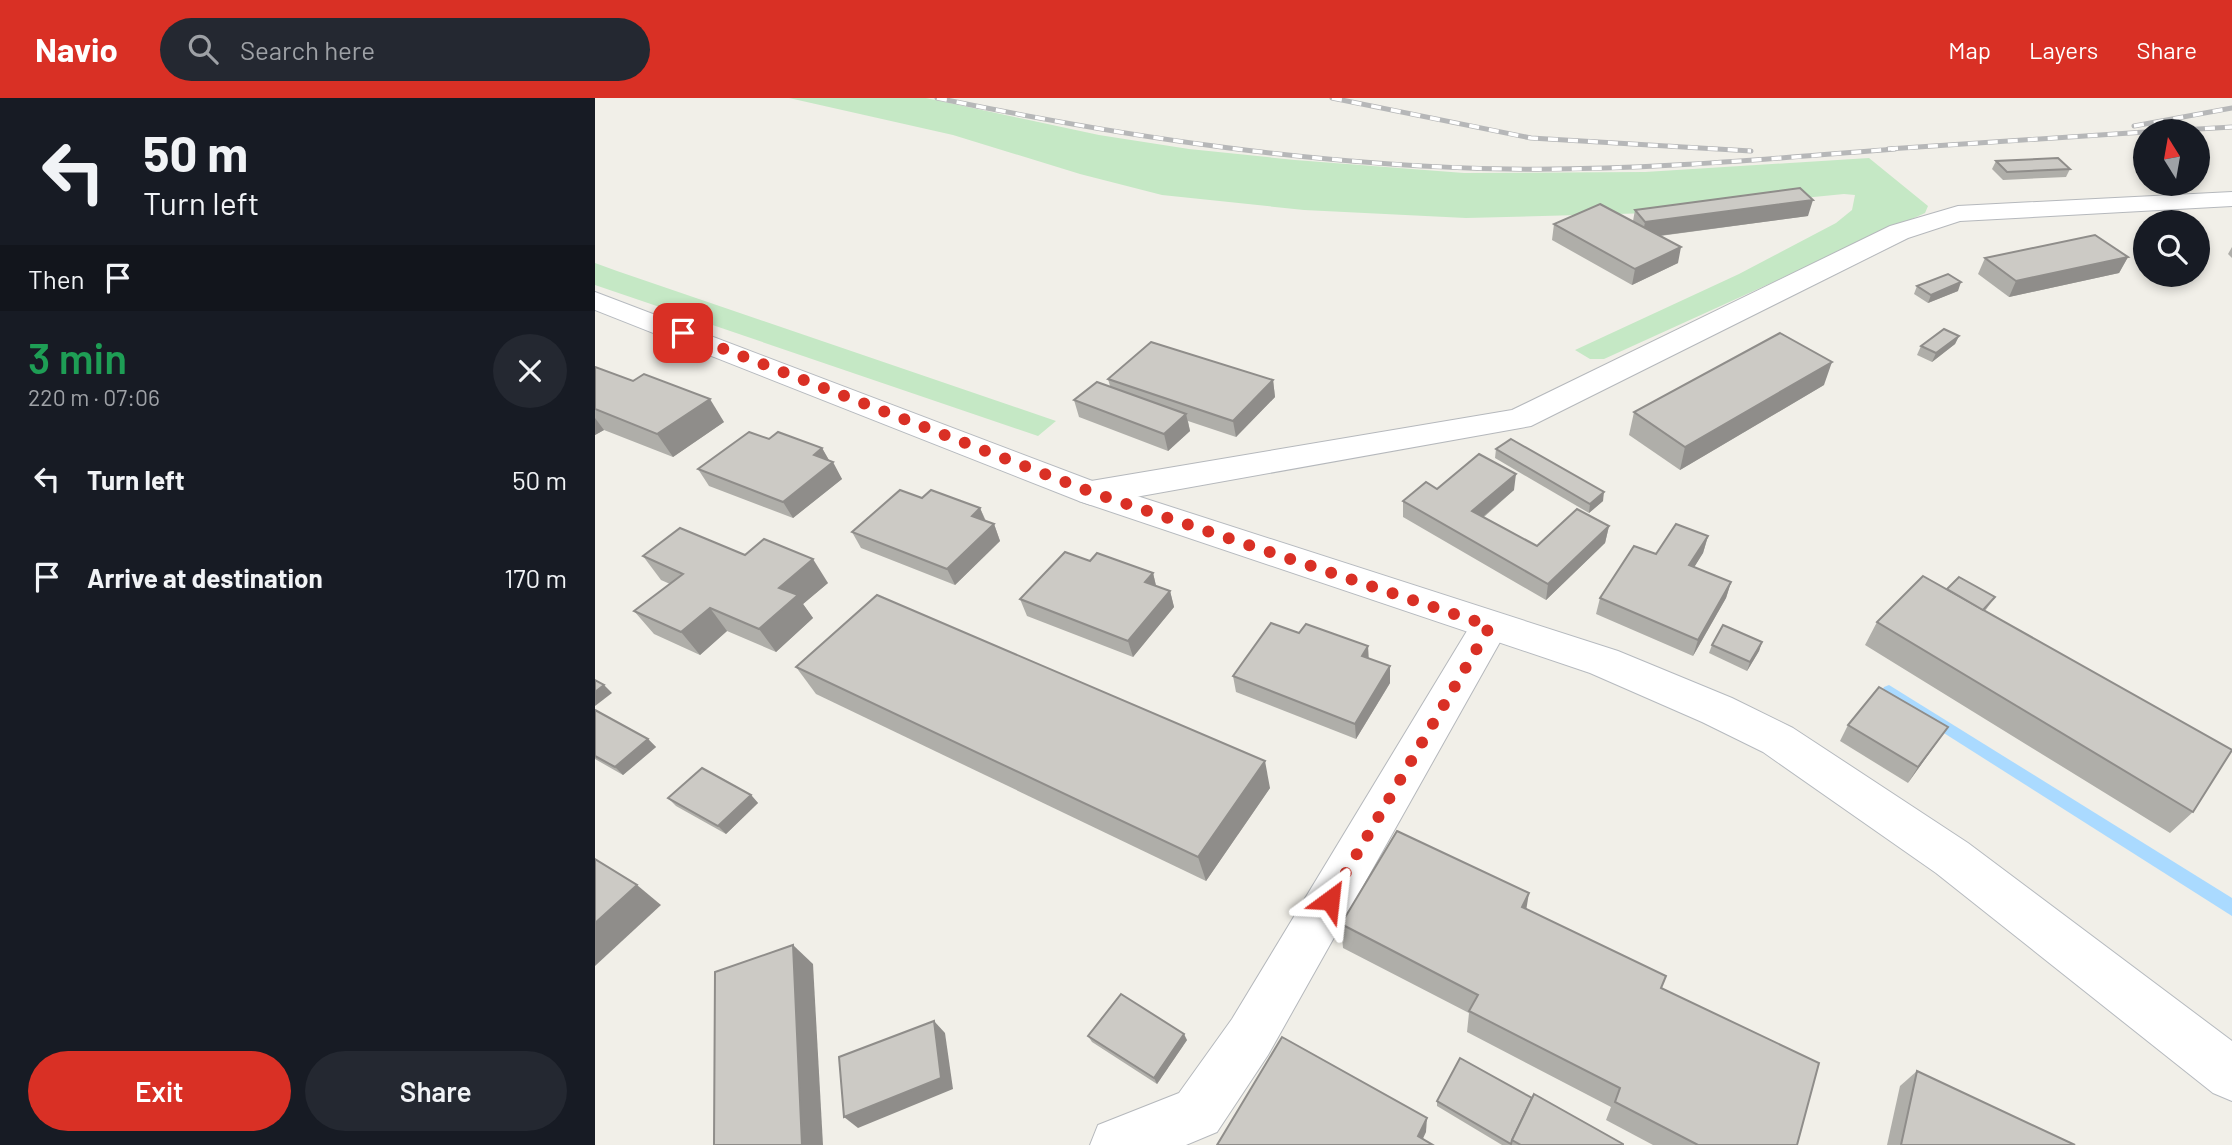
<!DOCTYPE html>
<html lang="en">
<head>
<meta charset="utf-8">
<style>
  :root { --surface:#171b24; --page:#242831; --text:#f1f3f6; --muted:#9ea1a6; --accent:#d93025 }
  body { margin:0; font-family:Barlow,sans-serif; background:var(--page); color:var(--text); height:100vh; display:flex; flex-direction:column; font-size:26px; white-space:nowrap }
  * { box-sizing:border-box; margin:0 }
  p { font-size:23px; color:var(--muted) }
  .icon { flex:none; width:38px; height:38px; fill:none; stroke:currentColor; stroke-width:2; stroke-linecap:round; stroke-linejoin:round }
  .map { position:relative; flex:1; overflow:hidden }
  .drawer { display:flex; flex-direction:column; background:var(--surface); width:595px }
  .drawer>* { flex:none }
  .banner { background:#171b24; color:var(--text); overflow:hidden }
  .needle { width:46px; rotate:349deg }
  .tools { position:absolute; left:1538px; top:21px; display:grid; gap:14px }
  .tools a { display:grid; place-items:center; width:77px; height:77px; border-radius:50%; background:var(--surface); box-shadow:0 4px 10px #0003; font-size:35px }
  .pin { position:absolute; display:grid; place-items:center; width:60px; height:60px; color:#fff; margin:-30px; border-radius:14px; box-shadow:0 4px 10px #0006 }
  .me { position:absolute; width:77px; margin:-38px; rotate:30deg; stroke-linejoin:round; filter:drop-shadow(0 0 5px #0008) }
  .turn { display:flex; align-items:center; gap:24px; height:147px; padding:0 28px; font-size:32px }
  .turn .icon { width:91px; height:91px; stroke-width:2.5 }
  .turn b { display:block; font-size:49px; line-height:60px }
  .then { display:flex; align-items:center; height:66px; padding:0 28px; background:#0003; gap:14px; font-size:26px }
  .round { display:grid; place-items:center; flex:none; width:74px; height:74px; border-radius:37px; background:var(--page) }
  .overview { display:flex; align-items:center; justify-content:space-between; height:119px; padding:0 28px }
  h1 { font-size:42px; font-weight:600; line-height:52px; color:#1e9e55 }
  .action { display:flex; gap:14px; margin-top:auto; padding:14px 28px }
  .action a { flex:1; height:80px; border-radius:42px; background:var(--accent); color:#fff; font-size:28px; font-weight:600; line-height:80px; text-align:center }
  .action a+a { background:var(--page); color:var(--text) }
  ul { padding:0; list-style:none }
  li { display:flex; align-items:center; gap:21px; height:98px; padding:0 28px }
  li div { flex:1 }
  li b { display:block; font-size:26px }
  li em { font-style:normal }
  header { display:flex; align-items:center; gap:42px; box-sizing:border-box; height:98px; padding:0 35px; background:var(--accent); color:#fff }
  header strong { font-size:33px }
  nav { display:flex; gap:38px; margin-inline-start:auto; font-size:24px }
  .search { width:490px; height:63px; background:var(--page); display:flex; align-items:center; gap:18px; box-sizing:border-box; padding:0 24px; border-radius:38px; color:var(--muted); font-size:26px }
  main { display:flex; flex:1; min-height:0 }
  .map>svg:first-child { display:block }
  .green { fill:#c5e8c5 }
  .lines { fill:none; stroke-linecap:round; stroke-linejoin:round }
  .stream { fill:#aadaff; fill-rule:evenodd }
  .street-casing { stroke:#b5b8bc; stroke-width:2 }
  .secondary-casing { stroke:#b6babf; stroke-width:2 }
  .street { fill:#fff; fill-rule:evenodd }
  .secondary { fill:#fff; fill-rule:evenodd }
  .rail-casing { stroke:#b6b7b8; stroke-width:5 }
  .rail { stroke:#fff; stroke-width:3.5; stroke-dasharray:10; stroke-linecap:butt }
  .wall { fill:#afaea9 }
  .shaded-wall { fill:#8f8d8a }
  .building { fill:#cccac5; stroke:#8f8d8a; stroke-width:2 }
  .route { stroke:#d93025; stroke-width:12; stroke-dasharray:0 21.6 }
</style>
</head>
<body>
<header>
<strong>Navio</strong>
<div class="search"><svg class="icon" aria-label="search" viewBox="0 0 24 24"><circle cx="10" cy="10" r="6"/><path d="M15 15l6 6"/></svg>Search here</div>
<nav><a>Map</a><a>Layers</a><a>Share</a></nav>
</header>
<main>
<section class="drawer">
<div class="banner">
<div class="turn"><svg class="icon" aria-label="left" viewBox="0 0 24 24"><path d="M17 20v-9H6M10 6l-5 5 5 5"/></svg><div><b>50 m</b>Turn left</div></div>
<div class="then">Then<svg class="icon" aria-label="arrive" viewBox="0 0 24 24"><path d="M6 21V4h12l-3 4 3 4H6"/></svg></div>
</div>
<div class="overview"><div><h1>3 min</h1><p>220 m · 07:06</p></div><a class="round"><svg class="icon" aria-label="close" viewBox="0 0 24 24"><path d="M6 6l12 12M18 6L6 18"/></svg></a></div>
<ul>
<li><svg class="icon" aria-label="left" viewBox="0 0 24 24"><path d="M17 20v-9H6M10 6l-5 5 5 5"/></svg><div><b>Turn left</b></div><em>50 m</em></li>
<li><svg class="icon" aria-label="arrive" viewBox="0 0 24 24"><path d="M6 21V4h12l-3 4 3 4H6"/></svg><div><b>Arrive at destination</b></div><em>170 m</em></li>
</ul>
<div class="action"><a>Exit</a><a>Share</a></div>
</section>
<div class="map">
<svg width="1637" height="1047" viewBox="0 0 1637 1047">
  <rect width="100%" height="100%" fill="#f1efe8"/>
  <!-- green -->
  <g class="green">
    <path d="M 194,0 L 331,0 L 504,37 L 594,51 L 700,62 L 869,75 L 1050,74 L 1274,60 L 1333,108 L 1330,115 L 1009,261 L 995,261 L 980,252 L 1144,176 L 1241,125 L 1257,112 L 1260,97 L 1249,96 L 1058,115 L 871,120 L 709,112 L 567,97 L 485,76 L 358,37 Z"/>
    <path d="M 0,165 L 22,173 L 461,323 L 443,338 L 0,187 Z"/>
  </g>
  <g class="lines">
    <!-- stream -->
    <path class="stream" d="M 1294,587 L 1637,800 L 1637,818 L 1289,597 L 1287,593 L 1289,589 Z"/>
    <defs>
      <g id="street">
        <path d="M 1637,94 L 1637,108 L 1365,123 L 1313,140 L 936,328 L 496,407 L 484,403 L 479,395 L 484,387 L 496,383 L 917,312 L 1295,128 L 1363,108 Z"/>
        <path d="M 895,513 L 909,518 L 914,528 L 673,957 L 622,1034 L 591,1047 L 495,1047 L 503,1027 L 584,995 L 637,921 L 881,518 Z"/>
      </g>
      <path id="secondary" d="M 0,194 L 508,387 L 1023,553 L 1137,600 L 1198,630 L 1373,745 L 1637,943 L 1637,1003 L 1618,995 L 1341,775 L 1168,654 L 1107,624 L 995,575 L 484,403 L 0,212 Z"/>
    </defs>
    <!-- street casing -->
    <use href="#street" class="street-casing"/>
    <!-- secondary casing -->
    <use href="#secondary" class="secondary-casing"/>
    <!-- street -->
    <use href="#street" class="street"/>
    <!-- secondary -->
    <use href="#secondary" class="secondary"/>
    <defs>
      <g id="rail">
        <path d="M 342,0 C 530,39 722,68 914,71 C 1042,73 1172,61 1300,51"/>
        <path d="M 737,0 L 936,40 L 1156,53"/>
        <path d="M 1539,28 L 1637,10"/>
        <path d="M 1570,33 L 1637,29"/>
        <path d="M 1293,51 L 1550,34"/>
      </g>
    </defs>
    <!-- rail casing -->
    <use href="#rail" class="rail-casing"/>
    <!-- rail -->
    <use href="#rail" class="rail"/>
  </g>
  <!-- wall -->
  <g class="wall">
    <path d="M 1401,63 L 1475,71 L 1471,79 L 1408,82 L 1397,71 Z"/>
    <path d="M 1040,112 L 1213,118 L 1065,138 L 1083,165 L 1037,187 L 957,142 L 959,126 L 1038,123 Z"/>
    <path d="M 1637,149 L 1637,160 L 1633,156 Z"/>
    <path d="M 1533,159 L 1524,175 L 1414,199 L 1383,176 L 1390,160 Z"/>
    <path d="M 1322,188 L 1363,193 L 1333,205 L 1319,196 Z"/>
    <path d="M 1364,238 L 1360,246 L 1337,264 L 1322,257 L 1326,248 Z"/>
    <path d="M 0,269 L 129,324 L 78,359 L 9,332 L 0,337 Z"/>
    <path d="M 513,281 L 678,282 L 680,299 L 641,339 L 593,323 L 595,333 L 573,353 L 484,319 L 479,302 L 515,288 Z"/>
    <path d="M 1229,287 L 1085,372 L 1034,337 L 1039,314 Z"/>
    <path d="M 174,341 L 227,350 L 234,362 L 247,381 L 198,420 L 114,388 L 103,371 Z"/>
    <path d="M 901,351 L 1008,403 L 994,415 L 900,360 Z"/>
    <path d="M 842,391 L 919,392 L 889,419 L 942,448 L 1014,428 L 1010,445 L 951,502 L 808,419 L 808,403 Z"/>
    <path d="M 327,400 L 385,410 L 391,423 L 399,426 L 405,443 L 360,487 L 266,450 L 257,434 Z"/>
    <path d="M 1113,438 L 1108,455 L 1099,469 L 1136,484 L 1131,500 L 1098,558 L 1001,516 L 1005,500 L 1061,456 Z"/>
    <path d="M 150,457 L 233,485 L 208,506 L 218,520 L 181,554 L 132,533 L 105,557 L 59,536 L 39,513 L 75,486 L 66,482 L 48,458 Z"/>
    <path d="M 495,463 L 558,475 L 561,488 L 575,493 L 579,509 L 538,559 L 432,518 L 425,501 Z"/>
    <path d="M 1352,491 L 1400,499 L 1390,513 L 1598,714 L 1575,735 L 1270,547 L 1282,524 Z"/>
    <path d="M 1167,544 L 1164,553 L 1152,573 L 1114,555 L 1117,547 Z"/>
    <path d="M 774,561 L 795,568 L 795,585 L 761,641 L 641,594 L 638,578 Z"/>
    <path d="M 201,569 L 675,690 L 611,783 L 221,596 Z"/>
    <path d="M 0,612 L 53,641 L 61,649 L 28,677 L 0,661 Z"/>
    <path d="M 1253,627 L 1353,629 L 1313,685 L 1245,643 Z"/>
    <path d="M 156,697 L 163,705 L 131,736 L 81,708 L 73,700 Z"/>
    <path d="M 931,811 L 1066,890 L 1202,1047 L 1058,1047 L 1011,1022 L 1016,1009 L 872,934 L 874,915 L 748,850 L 746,826 Z"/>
    <path d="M 493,938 L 592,942 L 562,986 L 497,944 Z"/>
    <path d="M 1322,973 L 1480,1047 L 1292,1047 L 1305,988 Z"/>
    <path d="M 937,1000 L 1028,1047 L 907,1047 L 842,1008 L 842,1003 Z"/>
  </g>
  <!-- shaded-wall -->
  <g class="shaded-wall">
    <path d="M 1218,102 L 1213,118 L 1047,140 L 1050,124 Z"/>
    <path d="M 1086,149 L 1083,165 L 1037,187 L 1040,171 Z"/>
    <path d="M 1533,159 L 1524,175 L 1414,199 L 1421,183 Z"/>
    <path d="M 1366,184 L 1363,193 L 1333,205 L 1336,197 Z"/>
    <path d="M 1364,238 L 1360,246 L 1337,264 L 1341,255 Z"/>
    <path d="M 1237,264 L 1229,287 L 1085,372 L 1090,349 Z"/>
    <path d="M 678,282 L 680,299 L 641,339 L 638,323 Z"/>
    <path d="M 115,301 L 129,324 L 78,359 L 62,336 Z"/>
    <path d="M 591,316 L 595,333 L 573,353 L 569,336 Z"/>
    <path d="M 0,320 L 9,332 L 0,337 Z"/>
    <path d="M 227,350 L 236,366 L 238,364 L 247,381 L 198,420 L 188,404 L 219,357 Z"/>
    <path d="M 921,376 L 919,392 L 876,429 L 877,413 Z"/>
    <path d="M 1009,394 L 1008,403 L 994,415 L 995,406 Z"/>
    <path d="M 385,410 L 392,427 L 377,418 Z"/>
    <path d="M 399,426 L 405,443 L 360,487 L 352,471 Z"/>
    <path d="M 1014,428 L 1010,445 L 951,502 L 953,486 Z"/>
    <path d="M 1113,438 L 1108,455 L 1090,484 L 1094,467 Z"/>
    <path d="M 218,461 L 233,485 L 208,506 L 218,520 L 181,554 L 164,531 L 184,490 Z"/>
    <path d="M 558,475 L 562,492 L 550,484 Z"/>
    <path d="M 1136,484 L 1131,500 L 1098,558 L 1103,542 Z"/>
    <path d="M 575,493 L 579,509 L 538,559 L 533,543 Z"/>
    <path d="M 115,510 L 132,533 L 105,557 L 86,534 Z"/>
    <path d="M 1167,544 L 1164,553 L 1152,573 L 1155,564 Z"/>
    <path d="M 773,548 L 774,564 L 767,558 Z"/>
    <path d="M 795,568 L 795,585 L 761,641 L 760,626 Z"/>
    <path d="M 9,587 L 17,595 L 0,608 L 0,594 Z"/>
    <path d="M 1353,629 L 1342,644 L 1313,685 L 1323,669 Z"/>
    <path d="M 53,641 L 61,649 L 28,677 L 20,669 Z"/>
    <path d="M 670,663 L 675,690 L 611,783 L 603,759 Z"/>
    <path d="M 156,697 L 163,705 L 131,736 L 123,728 Z"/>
    <path d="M 42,787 L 66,807 L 0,868 L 0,825 Z"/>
    <path d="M 934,795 L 930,819 L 927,809 Z"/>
    <path d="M 198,847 L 218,866 L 228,1047 L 207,1047 Z"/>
    <path d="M 339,923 L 350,935 L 358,991 L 263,1030 L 249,1019 Z"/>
    <path d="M 589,936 L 592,942 L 562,986 L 559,980 Z"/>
    <path d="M 832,1020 L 831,1034 L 825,1047 L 823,1038 Z"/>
  </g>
  <!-- building -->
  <g class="building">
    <path d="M 1463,60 L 1475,71 L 1412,74 L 1401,63 Z"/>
    <path d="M 1205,90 L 1218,102 L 1050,124 L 1040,112 Z"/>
    <path d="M 1005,106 L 1086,149 L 1040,171 L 959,126 Z"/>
    <path d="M 1500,137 L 1533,159 L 1421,183 L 1390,160 Z"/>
    <path d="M 1353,176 L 1366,184 L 1336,197 L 1322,188 Z"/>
    <path d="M 1349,231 L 1364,238 L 1341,255 L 1326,248 Z"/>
    <path d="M 1185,235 L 1237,264 L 1090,349 L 1039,314 Z"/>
    <path d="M 556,244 L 678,282 L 638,323 L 513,281 Z"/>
    <path d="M 0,269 L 38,283 L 49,276 L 115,301 L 62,336 L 0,311 Z"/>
    <path d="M 502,284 L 591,316 L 569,336 L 479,302 Z"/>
    <path d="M 154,334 L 174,341 L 183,334 L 227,350 L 219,357 L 238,364 L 188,404 L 103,371 Z"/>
    <path d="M 916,341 L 1009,394 L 995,406 L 901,351 Z"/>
    <path d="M 884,356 L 921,376 L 877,413 L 942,448 L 982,411 L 1014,428 L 953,486 L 808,403 L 831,384 L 842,391 Z"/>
    <path d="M 305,392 L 327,400 L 336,392 L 385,410 L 377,418 L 399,426 L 352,471 L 257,434 Z"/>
    <path d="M 1081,426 L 1113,438 L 1094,467 L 1136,484 L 1103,542 L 1005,500 L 1039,448 L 1061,456 Z"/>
    <path d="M 85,430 L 150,457 L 169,441 L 218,461 L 184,490 L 203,497 L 164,531 L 115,510 L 86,534 L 39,513 L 88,476 L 48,458 Z"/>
    <path d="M 470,454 L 495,463 L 502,455 L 558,475 L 550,484 L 575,493 L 533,543 L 425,501 Z"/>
    <path d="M 1328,478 L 1637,652 L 1598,714 L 1282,524 Z"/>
    <path d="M 1364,479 L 1400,499 L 1388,512 L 1352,491 Z"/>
    <path d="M 282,497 L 670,663 L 603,759 L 201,569 Z"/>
    <path d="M 676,525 L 704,535 L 711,526 L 773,548 L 767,558 L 795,568 L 760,626 L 638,578 Z"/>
    <path d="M 1128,527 L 1167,544 L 1155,564 L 1117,547 Z"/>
    <path d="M 0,582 L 9,587 L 0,594 Z"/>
    <path d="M 1284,589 L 1353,629 L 1323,669 L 1253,627 Z"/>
    <path d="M 0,612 L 53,641 L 20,669 L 0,658 Z"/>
    <path d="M 107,670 L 156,697 L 123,728 L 73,700 Z"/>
    <path d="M 802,733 L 934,795 L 927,809 L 1071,878 L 1066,890 L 1224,965 L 1202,1047 L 1103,1047 L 1020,1004 L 1025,990 L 874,913 L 883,897 L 746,826 Z"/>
    <path d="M 0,761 L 42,787 L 0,825 Z"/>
    <path d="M 198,847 L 207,1047 L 119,1047 L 120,874 Z"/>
    <path d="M 526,896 L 589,936 L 559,980 L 493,938 Z"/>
    <path d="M 339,923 L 346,980 L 249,1019 L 244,959 Z"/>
    <path d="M 687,939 L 832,1020 L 823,1038 L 838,1047 L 622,1047 Z"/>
    <path d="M 865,960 L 937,1000 L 917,1042 L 916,1046 L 842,1003 Z"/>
    <path d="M 1322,973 L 1480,1047 L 1306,1047 Z"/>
    <path d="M 939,996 L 1028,1046 L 1028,1047 L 926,1047 L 917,1042 Z"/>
  </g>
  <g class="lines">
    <!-- route -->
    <path class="route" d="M 88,235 L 496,394 L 895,528 L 735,802"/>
  </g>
</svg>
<div class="tools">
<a><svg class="needle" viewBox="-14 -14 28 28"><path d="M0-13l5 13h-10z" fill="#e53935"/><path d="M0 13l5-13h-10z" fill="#9ea1a6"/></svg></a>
<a><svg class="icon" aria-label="search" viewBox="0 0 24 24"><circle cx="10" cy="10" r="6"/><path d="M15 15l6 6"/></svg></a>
</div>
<div class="pin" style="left:88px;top:235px;background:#d93025"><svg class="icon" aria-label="arrive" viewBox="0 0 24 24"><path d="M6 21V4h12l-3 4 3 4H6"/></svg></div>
<svg class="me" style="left:735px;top:802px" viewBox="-20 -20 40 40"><path d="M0-17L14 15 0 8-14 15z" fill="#d93025" stroke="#fff" stroke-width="4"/></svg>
</div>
</main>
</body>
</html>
